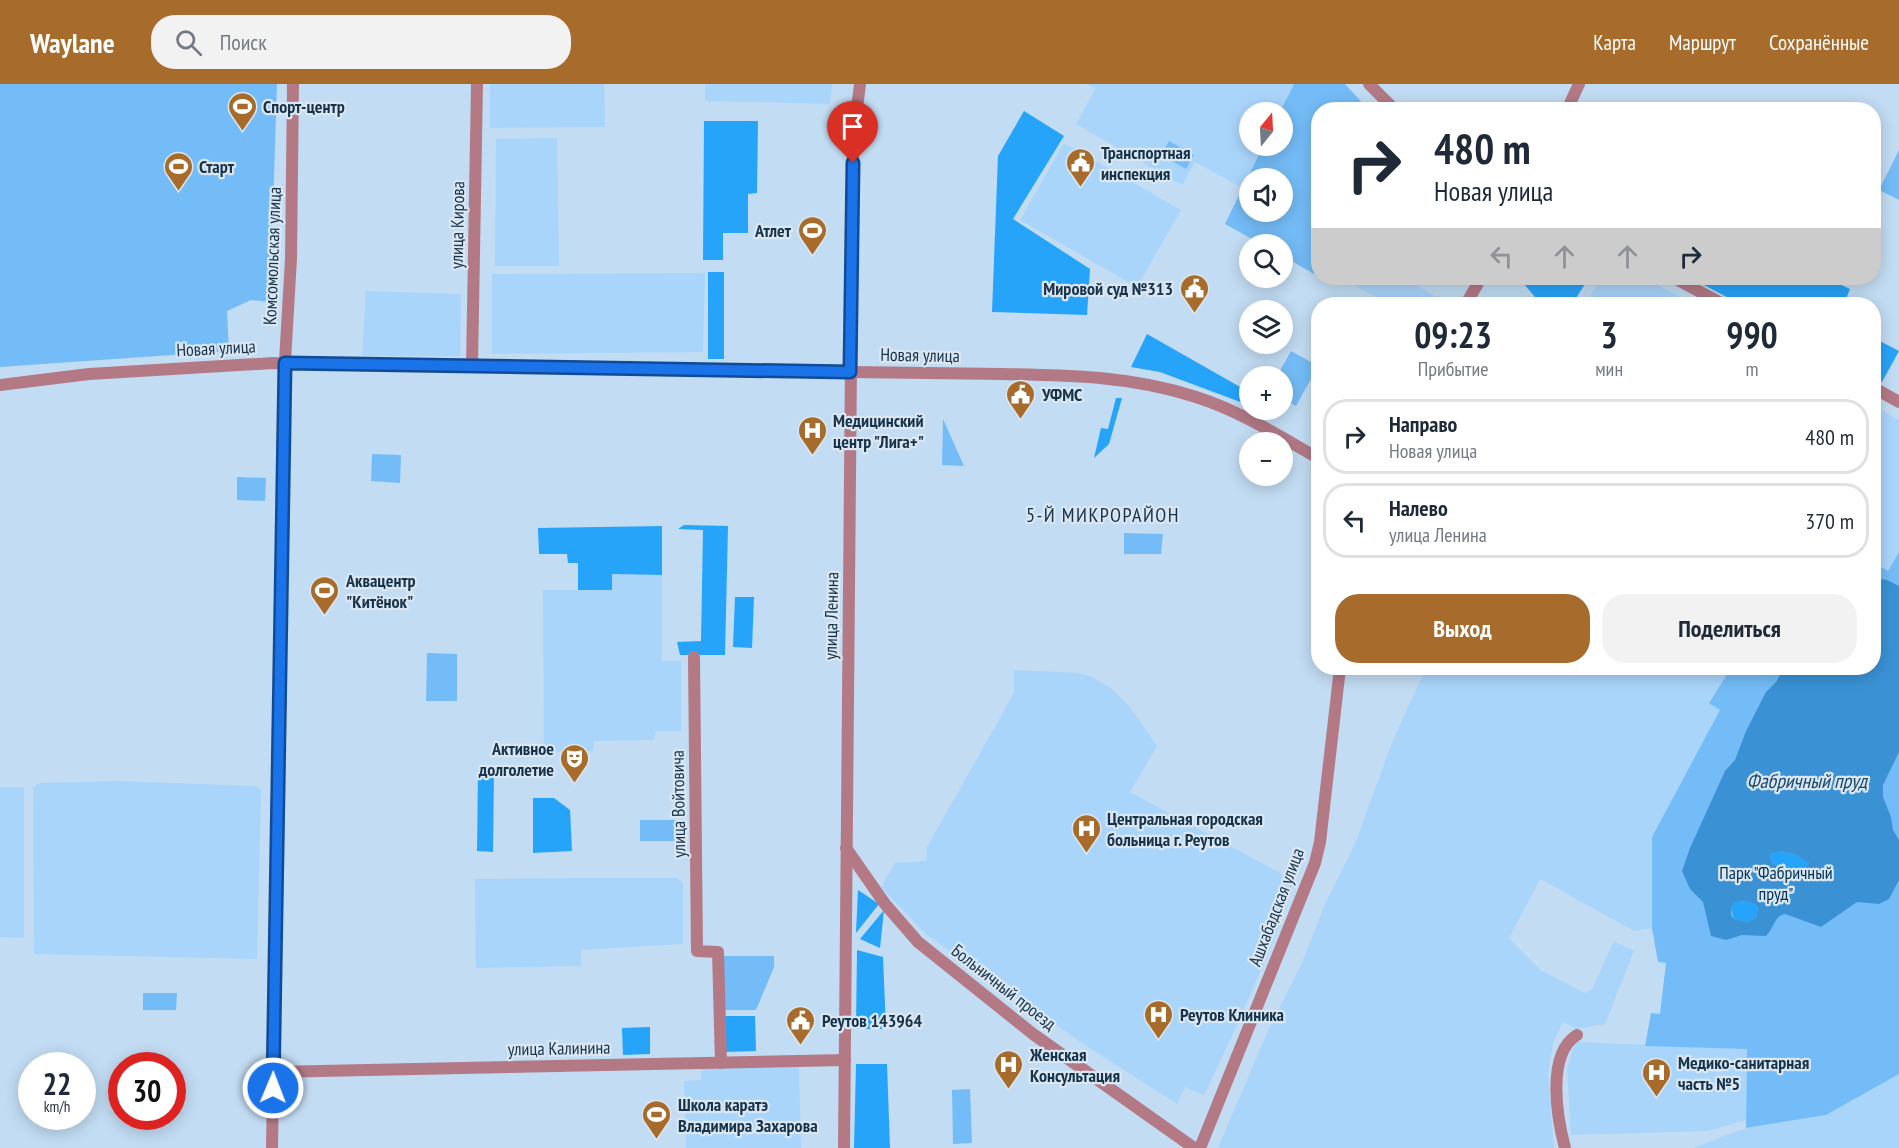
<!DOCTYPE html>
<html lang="ru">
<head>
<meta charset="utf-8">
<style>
  :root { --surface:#fff; --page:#f2f2f3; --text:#1f2937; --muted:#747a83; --line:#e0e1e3; --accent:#a76c2c }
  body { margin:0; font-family:"PT Sans Narrow",sans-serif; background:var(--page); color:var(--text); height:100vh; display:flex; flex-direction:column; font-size:22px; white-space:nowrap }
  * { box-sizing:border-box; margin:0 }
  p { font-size:20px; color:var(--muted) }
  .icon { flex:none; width:33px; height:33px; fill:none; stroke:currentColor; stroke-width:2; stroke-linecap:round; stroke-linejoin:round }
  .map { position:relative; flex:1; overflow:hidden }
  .drawer { position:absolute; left:1311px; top:213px; width:570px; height:378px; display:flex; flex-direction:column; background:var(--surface); border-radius:24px; box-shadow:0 3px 15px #0003 }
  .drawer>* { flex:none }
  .banner { position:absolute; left:1311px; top:18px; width:570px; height:183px; border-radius:24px; box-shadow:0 3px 15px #0003; background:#fff; color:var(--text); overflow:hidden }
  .needle { width:39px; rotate:18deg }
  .fabs { position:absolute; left:1239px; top:18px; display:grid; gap:12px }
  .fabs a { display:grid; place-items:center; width:54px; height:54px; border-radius:50%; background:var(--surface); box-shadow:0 3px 15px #0003; font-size:30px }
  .speed { position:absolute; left:18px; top:968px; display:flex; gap:12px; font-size:30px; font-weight:700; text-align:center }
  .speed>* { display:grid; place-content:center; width:78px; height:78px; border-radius:50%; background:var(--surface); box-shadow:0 3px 15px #0003; line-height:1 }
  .speed small { font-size:15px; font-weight:400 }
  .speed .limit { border:9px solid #d22; background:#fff; color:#111 }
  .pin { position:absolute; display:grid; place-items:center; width:51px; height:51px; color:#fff; margin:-62px -26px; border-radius:50% 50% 50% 0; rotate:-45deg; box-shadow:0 0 6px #0007 }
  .pin .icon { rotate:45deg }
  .me { position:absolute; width:66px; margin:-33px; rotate:1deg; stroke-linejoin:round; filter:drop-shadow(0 0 4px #0008) }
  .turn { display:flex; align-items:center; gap:21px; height:126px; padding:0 24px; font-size:27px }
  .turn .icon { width:78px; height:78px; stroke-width:2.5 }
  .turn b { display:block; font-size:42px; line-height:51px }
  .lanes { display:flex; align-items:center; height:57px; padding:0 24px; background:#0003; justify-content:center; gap:30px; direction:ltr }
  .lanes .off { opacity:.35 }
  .eta { display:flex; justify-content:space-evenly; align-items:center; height:102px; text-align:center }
  .eta b { font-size:36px; font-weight:800; line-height:42px }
  .cta { display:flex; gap:12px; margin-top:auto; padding:12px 24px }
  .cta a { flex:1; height:69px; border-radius:24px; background:var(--accent); color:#fff; font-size:24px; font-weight:800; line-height:69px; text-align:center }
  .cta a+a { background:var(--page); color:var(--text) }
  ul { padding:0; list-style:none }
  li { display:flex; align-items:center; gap:18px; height:75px; margin:0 12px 9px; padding:0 12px; border:3px solid var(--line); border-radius:24px }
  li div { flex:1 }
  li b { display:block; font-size:22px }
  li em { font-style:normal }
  header { display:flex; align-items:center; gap:36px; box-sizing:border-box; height:84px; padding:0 30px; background:var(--accent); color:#fff }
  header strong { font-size:28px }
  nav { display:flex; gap:33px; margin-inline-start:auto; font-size:21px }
  .search { width:420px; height:54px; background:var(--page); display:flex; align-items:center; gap:15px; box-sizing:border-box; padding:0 21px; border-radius:24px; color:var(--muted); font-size:22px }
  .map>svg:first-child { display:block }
  .built { fill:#aad5fb }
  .green { fill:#74bcf7; fill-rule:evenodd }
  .forest { fill:#26a4fa }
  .water { fill:#3a92d5; fill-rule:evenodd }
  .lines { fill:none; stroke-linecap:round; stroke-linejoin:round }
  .minor { stroke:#b37a86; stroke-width:12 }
  .tertiary { stroke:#b37a86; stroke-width:12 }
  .route-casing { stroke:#114b97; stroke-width:15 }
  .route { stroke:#1a73e8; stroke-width:10 }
  .labels { text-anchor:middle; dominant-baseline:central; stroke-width:4.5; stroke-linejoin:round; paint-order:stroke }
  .poi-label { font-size:18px; font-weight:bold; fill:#17334a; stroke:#dae7f3; text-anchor:start }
  .street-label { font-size:18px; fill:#17334a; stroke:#dae7f3 }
  .park-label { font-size:18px; fill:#003051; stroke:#dae7f3 }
  .neighbourhood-label { font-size:20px; letter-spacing:1.5px; fill:#17334a; stroke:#dae7f3 }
  .water-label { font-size:20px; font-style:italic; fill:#19476a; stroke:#dae7f3 }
</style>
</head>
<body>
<header>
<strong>Waylane</strong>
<div class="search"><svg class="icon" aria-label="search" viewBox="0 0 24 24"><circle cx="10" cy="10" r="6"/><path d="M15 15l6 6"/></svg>Поиск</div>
<nav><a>Карта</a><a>Маршрут</a><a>Сохранённые</a></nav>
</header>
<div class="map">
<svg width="1899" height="1064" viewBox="0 0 1899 1064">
  <rect width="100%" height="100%" fill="#c2dcf3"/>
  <!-- built -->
  <g class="built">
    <path d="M 490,0 L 604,0 L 605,43 L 490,44 Z"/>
    <path d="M 705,0 L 832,0 L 830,20 L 705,17 Z"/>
    <path d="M 1087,0 L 1294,0 L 1280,28 L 1250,28 L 1250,62 L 1263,62 L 1242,104 L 1195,78 L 1182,101 L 1076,40 L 1095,5 Z"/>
    <path d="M 557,54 L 559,182 L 495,182 L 496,55 Z"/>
    <path d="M 1064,59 L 1181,126 L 1137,203 L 1020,136 Z"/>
    <path d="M 705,189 L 703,268 L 492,270 L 492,190 Z"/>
    <path d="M 1341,194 L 1404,194 L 1449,220 L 1389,220 Z"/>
    <path d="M 1601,194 L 1644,194 L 1693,220 L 1585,220 Z"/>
    <path d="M 366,207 L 461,210 L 460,272 L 362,272 Z"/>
    <path d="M 1874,322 L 1899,336 L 1899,468 L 1888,487 L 1874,479 Z"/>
    <path d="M 612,490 L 662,491 L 662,577 L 681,577 L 681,647 L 655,647 L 654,656 L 594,657 L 593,667 L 544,668 L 543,506 L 612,506 Z"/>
    <path d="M 1426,584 L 1731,584 L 1709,618 L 1720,626 L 1652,753 L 1652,844 L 1634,847 L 1540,795 L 1509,854 L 1540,886 L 1585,909 L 1592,905 L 1614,857 L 1634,867 L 1605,940 L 1577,945 L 1563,938 L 1553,959 L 1548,990 L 1554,1064 L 1218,1064 L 1267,949 L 1301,881 L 1325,820 L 1355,760 L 1393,656 Z"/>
    <path d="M 1014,586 L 1078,589 L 1093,593 L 1112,605 L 1131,624 L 1157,662 L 1130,708 L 1295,797 L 1271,863 L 1232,952 L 1204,1011 L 1185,1003 L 1177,1020 L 1085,961 L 927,851 L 881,803 L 895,779 L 926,777 L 927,763 L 1014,609 Z"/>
    <path d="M 118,697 L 255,702 L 261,706 L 257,875 L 34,870 L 33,703 L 40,699 Z"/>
    <path d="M 0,703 L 24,703 L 24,854 L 0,853 Z"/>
    <path d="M 570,794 L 677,794 L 683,799 L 683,860 L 581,866 L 581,882 L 476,884 L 475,795 Z"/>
    <path d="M 1577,958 L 1747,965 L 1746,1036 L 1708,1047 L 1571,1051 L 1567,985 L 1571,969 Z"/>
    <path d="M 799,982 L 801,1064 L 686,1064 L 684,997 L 701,996 L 701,984 Z"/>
    <path d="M 1899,990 L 1899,1064 L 1693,1064 L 1743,1045 L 1826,1031 Z"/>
  </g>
  <!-- green -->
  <g class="green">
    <path d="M 0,0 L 277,0 L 270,218 L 251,216 L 227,227 L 229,267 L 0,283 Z"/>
    <path d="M 1294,0 L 1345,0 L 1366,23 L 1365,26 L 1318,26 L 1318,181 L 1314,190 L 1283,172 L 1282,160 L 1261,160 L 1225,140 L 1263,62 L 1282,62 L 1282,28 L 1280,28 ZM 1250,94 L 1282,94 L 1282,128 L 1250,128 Z"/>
    <path d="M 1169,57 L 1194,71 L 1186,85 L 1161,71 Z"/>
    <path d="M 1899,66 L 1899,116 L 1879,106 Z"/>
    <path d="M 1291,267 L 1318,282 L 1296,322 L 1283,315 L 1282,292 L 1277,292 Z"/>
    <path d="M 943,335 L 964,382 L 942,381 Z"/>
    <path d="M 372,370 L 401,371 L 400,399 L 371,397 Z"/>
    <path d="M 237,393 L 266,394 L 265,417 L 237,416 Z"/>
    <path d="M 1124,449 L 1163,450 L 1161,470 L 1124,470 Z"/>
    <path d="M 1899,468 L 1899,990 L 1826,1031 L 1746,1044 L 1747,965 L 1645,962 L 1651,929 L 1660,930 L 1666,879 L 1658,878 L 1652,844 L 1652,753 L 1720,626 L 1709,619 L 1731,584 L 1874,584 L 1874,479 L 1888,487 Z"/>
    <path d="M 427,569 L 457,570 L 457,617 L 426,617 Z"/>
    <rect x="640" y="736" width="42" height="21"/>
    <path d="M 721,872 L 774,872 L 774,883 L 756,926 L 722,926 Z"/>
    <path d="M 143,909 L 177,909 L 176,926 L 143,926 Z"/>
    <path d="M 970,1005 L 972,1059 L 953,1060 L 952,1006 Z"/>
  </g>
  <!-- forest -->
  <g class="forest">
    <path d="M 1024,27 L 1064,52 L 1013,135 L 1090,185 L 1087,231 L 992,228 L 998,72 Z"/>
    <path d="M 704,37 L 758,37 L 757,109 L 748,110 L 748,149 L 723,149 L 723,176 L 703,176 Z"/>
    <rect x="708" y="188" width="16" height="87"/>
    <path d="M 1519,194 L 1589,194 L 1572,220 L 1541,220 Z"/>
    <path d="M 1708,194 L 1826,194 L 1850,205 L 1844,220 L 1740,220 L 1704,201 Z"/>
    <path d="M 1147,250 L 1249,308 L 1249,314 L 1243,319 L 1160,288 L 1131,283 Z"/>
    <path d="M 1874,254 L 1899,267 L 1882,298 L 1874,293 Z"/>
    <path d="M 1116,314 L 1122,314 L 1109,360 L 1094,374 L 1101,344 L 1108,345 Z"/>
    <path d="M 684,441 L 728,442 L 725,571 L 680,571 L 677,558 L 701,557 L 703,446 L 678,445 Z"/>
    <path d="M 662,442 L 662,491 L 612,490 L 612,506 L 578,506 L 578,479 L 568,479 L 567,470 L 539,470 L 538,444 Z"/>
    <path d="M 735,513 L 754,513 L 752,564 L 733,563 Z"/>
    <path d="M 478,686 L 494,686 L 493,768 L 477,767 Z"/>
    <path d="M 533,714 L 554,714 L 570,726 L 572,767 L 533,769 Z"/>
    <path d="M 1781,767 L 1796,771 L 1810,778 L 1796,793 L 1791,788 L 1772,779 L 1770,770 Z"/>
    <path d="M 858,806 L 879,820 L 856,849 Z"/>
    <path d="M 1749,817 L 1758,823 L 1756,834 L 1748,838 L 1734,835 L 1731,824 L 1736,818 Z"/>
    <path d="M 884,826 L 880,864 L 860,855 Z"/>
    <path d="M 857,866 L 883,873 L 886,945 L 856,945 Z"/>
    <path d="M 722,932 L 755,932 L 756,967 L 723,968 Z"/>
    <path d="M 650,943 L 650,970 L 623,971 L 622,944 Z"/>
    <path d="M 856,980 L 887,980 L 890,1064 L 854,1064 Z"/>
  </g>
  <!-- water -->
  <path class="water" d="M 1874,494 L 1887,496 L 1899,502 L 1899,668 L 1883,701 L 1883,713 L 1891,733 L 1893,746 L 1899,756 L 1899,796 L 1889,815 L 1879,820 L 1857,818 L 1821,843 L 1785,830 C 1774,832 1774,844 1766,852 L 1742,851 L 1726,856 L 1711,852 L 1703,818 L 1690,805 L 1682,787 L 1690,764 L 1725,687 L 1735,676 L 1746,647 L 1766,608 L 1776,598 L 1784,584 L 1874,584 ZM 1781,767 L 1796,771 L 1809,779 L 1796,793 L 1791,788 L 1772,779 L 1770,770 ZM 1749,817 L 1758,823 L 1756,834 L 1748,838 L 1734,835 L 1731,831 L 1731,824 L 1736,818 Z"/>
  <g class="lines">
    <!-- minor -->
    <g class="minor">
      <path d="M 1369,0 L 1395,26"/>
      <path d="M 1567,26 L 1579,0"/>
      <path d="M 1674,194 L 1723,220"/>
      <path d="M 1466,220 L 1481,194"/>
      <path d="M 472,282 L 477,0"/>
      <path d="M 850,288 C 901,289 951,289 1002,290 C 1068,291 1132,292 1196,313 C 1240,327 1279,352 1318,374"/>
      <path d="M 1874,304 L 1899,318"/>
      <path d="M 694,573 L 697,867 L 718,868 L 721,979"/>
      <path d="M 846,764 L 885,820 L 918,858 L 1033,950 L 1194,1064"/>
      <path d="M 273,988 L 845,976"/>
      <path d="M 272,1064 L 284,294 L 291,175 L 293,0"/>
      <path d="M 1200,1064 L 1315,779 L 1320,758 L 1340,584"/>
      <path d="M 1565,1064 C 1557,1034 1546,970 1577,951"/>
    </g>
    <!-- tertiary -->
    <g class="tertiary">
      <path d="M 0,301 L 89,290 L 273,279 L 850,288"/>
      <path d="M 844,1064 L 853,57 L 860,0"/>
    </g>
  </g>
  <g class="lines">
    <defs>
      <path id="route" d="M 273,1004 L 285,279 L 850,288 L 853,79"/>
    </defs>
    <!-- route casing -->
    <use href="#route" class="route-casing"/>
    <!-- route -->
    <use href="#route" class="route"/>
  </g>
  <!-- icons -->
  <defs>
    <symbol id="stadium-pin" viewBox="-11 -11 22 30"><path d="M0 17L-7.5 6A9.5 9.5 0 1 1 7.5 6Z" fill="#a76c2c" stroke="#dae7f3"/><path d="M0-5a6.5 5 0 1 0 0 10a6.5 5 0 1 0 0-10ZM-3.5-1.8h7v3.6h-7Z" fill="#fff"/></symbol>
    <symbol id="civic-pin" viewBox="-11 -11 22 30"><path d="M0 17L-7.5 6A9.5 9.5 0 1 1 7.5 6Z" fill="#a76c2c" stroke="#dae7f3"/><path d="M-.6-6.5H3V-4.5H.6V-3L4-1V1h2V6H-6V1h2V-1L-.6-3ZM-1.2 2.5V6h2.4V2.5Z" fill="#fff"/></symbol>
    <symbol id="hospital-pin" viewBox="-11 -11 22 30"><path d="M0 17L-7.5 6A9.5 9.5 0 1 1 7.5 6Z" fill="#a76c2c" stroke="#dae7f3"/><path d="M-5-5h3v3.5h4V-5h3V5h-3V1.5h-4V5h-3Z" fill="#fff"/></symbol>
    <symbol id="theatre-pin" viewBox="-11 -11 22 30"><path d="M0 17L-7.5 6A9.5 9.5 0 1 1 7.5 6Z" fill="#a76c2c" stroke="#dae7f3"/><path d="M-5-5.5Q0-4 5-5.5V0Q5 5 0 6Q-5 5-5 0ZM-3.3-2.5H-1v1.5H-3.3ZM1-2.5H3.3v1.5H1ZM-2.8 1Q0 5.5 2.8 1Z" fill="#fff"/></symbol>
  </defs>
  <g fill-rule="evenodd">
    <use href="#stadium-pin" x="226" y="6" width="33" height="45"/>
    <use href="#civic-pin" x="1064" y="62" width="33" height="45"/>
    <use href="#stadium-pin" x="162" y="66" width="33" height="45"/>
    <use href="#stadium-pin" x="796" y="130" width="33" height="45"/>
    <use href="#civic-pin" x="1178" y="188" width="33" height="45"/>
    <use href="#civic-pin" x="1004" y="294" width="33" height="45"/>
    <use href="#hospital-pin" x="796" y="330" width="33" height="45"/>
    <use href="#stadium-pin" x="308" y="490" width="33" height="45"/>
    <use href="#theatre-pin" x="558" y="658" width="33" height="45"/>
    <use href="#hospital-pin" x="1070" y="728" width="33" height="45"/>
    <use href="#hospital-pin" x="1142" y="914" width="33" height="45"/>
    <use href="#civic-pin" x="784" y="920" width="33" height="45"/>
    <use href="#hospital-pin" x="992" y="964" width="33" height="45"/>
    <use href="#hospital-pin" x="1640" y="972" width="33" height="45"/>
    <use href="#stadium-pin" x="640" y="1014" width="33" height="45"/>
  </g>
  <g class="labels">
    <!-- poi labels -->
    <g class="poi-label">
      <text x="263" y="22">Спорт-центр</text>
      <text x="1101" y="68">Транспортная<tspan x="1101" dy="21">инспекция</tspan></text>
      <text x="199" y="82">Старт</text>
      <text x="791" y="146" text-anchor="end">Атлет</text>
      <text x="1173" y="204" text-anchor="end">Мировой суд №313</text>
      <text x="1042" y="310">УФМС</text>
      <text x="833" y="336">Медицинский<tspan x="833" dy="21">центр "Лига+"</tspan></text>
      <text x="346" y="496">Аквацентр<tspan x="346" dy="21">"Китёнок"</tspan></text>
      <text x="554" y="664" text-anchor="end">Активное<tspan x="554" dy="21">долголетие</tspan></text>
      <text x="1107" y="734">Центральная городская<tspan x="1107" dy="21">больница г. Реутов</tspan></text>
      <text x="1180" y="930">Реутов Клиника</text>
      <text x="822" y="936">Реутов 143964</text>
      <text x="1030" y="970">Женская<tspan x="1030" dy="21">Консультация</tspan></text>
      <text x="1678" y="978">Медико-санитарная<tspan x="1678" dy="21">часть №5</tspan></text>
      <text x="678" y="1020">Школа каратэ<tspan x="678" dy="21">Владимира Захарова</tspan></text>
    </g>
    <!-- street labels -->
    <g class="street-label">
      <text transform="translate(457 141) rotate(-89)">улица Кирова</text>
      <text transform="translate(272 172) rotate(-88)">Комсомольская улица</text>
      <text transform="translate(216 264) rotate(-3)">Новая улица</text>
      <text transform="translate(920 271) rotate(1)">Новая улица</text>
      <text transform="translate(831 532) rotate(-89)">улица Ленина</text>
      <text transform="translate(678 720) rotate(-91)">улица Войтовича</text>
      <text transform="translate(1276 823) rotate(-69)">Ашхабадская улица</text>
      <text transform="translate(1004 903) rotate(38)">Больничный проезд</text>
      <text transform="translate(559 964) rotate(-1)">улица Калинина</text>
    </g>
    <!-- park labels -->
    <g class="park-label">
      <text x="1776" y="788">Парк "Фабричный<tspan x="1776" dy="21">пруд"</tspan></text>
    </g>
    <!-- neighbourhood labels -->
    <g class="neighbourhood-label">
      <text x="1103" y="431">5-Й МИКРОРАЙОН</text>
    </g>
    <!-- water labels -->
    <g class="water-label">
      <text x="1807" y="697">Фабричный пруд</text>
    </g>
  </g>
</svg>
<div class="fabs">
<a><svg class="needle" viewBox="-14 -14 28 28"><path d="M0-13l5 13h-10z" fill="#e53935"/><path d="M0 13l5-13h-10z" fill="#747a83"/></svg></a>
<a><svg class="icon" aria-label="sound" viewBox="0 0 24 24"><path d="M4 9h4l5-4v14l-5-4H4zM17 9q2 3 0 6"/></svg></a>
<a><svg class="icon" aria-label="search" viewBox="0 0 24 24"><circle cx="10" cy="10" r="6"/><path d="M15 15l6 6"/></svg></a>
<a><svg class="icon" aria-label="layers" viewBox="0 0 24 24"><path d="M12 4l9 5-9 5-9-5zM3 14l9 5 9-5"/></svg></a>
<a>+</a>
<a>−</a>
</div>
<div class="speed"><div>22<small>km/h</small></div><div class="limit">30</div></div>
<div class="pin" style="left:853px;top:79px;background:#d93025"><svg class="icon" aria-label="arrive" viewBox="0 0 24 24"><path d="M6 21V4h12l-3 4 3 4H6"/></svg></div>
<svg class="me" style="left:273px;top:1004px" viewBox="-20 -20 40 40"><circle r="17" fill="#1a73e8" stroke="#fff" stroke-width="3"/><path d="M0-11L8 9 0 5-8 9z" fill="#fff"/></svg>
<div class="banner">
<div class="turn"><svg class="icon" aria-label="right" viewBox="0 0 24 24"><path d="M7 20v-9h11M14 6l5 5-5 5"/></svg><div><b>480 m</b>Новая улица</div></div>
<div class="lanes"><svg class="icon off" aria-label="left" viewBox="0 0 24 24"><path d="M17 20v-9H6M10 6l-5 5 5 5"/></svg><svg class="icon off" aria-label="ahead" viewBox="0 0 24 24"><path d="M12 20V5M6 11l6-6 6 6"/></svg><svg class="icon off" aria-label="ahead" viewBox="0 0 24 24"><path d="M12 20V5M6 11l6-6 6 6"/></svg><svg class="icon" aria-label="right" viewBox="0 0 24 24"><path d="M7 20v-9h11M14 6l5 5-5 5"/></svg></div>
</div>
<section class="drawer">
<div class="eta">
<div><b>09:23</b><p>Прибытие</p></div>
<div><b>3</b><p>мин</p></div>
<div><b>990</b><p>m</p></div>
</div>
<ul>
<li><svg class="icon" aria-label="right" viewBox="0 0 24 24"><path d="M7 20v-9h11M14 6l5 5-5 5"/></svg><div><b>Направо</b><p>Новая улица</p></div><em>480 m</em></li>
<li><svg class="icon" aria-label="left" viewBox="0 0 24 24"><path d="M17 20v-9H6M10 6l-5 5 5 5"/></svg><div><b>Налево</b><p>улица Ленина</p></div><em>370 m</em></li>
</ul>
<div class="cta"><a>Выход</a><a>Поделиться</a></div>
</section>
</div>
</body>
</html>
